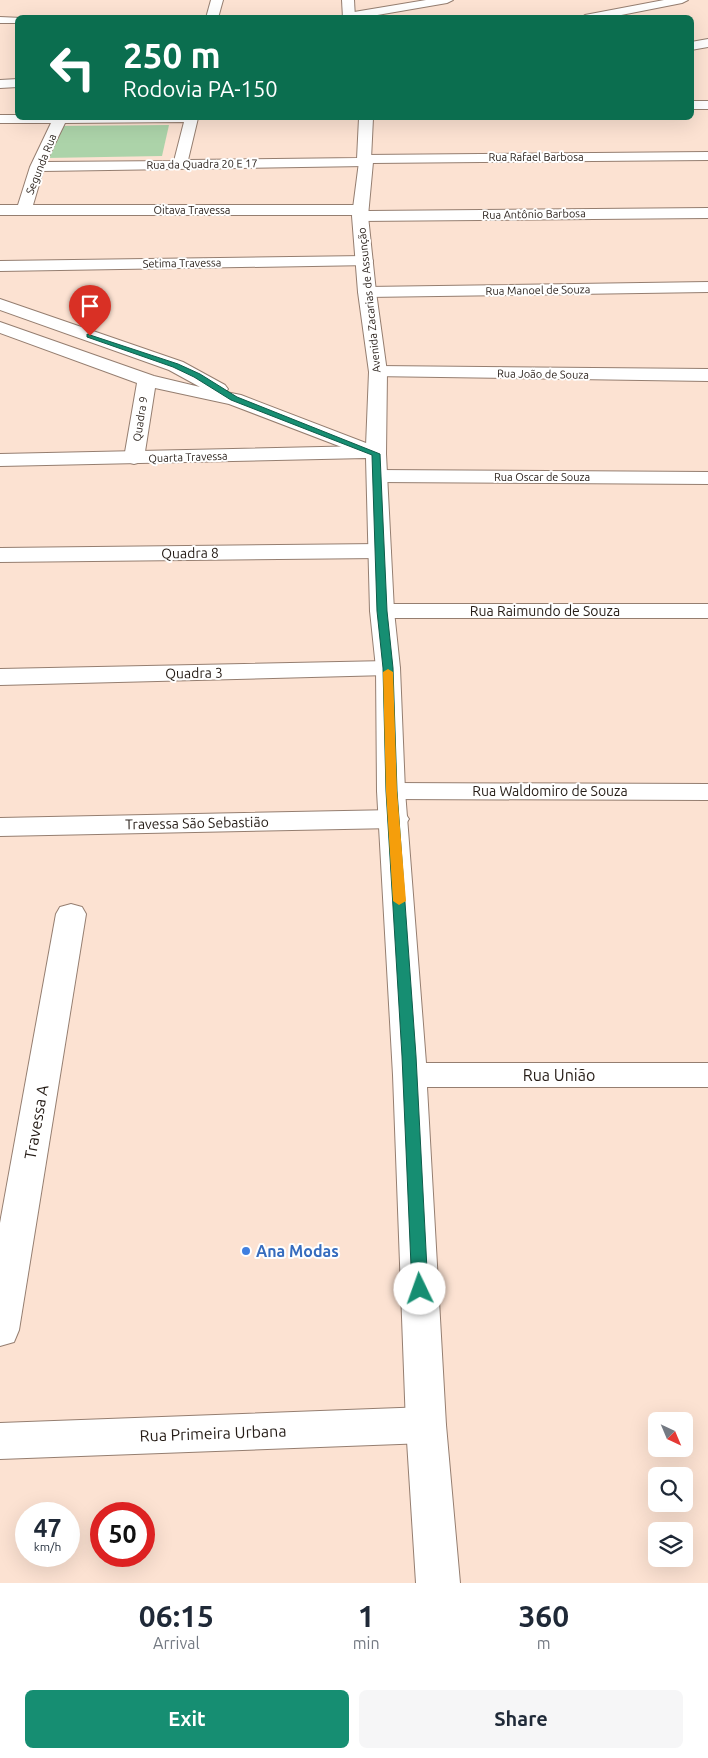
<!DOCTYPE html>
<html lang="en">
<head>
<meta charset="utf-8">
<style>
  :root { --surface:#fff; --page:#f6f6f7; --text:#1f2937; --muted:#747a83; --accent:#168e72 }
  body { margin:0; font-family:Ubuntu,sans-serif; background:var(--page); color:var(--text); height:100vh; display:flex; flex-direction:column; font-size:19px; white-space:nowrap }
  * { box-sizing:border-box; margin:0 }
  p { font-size:16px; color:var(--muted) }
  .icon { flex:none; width:28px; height:28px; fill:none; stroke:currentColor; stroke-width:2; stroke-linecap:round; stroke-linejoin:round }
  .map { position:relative; height:1583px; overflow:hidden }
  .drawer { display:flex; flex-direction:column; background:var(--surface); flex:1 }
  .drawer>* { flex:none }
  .banner { position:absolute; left:15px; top:15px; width:679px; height:105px; border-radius:8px; box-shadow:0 5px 20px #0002; background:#0b6e4f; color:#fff; overflow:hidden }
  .needle { width:32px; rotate:136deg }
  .buttons { position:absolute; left:648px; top:1412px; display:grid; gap:10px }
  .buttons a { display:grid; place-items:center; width:45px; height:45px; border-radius:8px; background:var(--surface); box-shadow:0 5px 20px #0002; font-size:25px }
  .speed { position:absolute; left:15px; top:1502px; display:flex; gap:10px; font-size:25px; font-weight:700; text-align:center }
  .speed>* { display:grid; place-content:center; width:65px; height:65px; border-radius:50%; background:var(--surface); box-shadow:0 5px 20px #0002; line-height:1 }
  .speed small { font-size:12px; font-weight:400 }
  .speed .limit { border:8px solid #d22; background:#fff; color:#111 }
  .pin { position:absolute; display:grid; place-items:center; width:42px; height:42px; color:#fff; margin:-51px -21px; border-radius:50% 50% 50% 0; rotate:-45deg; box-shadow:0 0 5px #0007 }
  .pin .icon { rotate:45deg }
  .me { position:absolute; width:55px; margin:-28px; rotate:357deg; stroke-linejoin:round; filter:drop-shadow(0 0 4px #0008) }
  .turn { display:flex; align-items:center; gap:18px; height:105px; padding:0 25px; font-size:22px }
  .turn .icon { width:65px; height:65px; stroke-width:2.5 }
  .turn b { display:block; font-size:35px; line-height:42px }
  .eta { display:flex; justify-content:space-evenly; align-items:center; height:85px; text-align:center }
  .eta b { font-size:30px; font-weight:700; line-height:35px }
  .button { display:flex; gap:10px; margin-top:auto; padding:10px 25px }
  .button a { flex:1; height:58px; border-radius:8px; background:var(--accent); color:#fff; font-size:20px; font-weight:700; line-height:58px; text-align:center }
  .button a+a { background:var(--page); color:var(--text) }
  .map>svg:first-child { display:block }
  .green { fill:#acd3a9 }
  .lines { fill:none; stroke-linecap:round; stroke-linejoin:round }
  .street-casing { stroke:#957e70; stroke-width:2 }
  .secondary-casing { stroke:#957e70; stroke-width:2 }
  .street { fill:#fff; fill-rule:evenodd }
  .secondary { fill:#fff; fill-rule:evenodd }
  .route { fill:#168e72; stroke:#0e5c4a }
  .slow { fill:#f59e0b }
  .shop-dot { fill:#3f7fe0; stroke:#fff; stroke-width:2 }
  .labels { text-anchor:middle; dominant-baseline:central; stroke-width:4; stroke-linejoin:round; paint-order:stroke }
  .far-street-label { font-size:11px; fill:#251c16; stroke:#fff }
  .street-label { font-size:14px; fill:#251c16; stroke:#fff }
  .near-street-label { font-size:16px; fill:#251c16; stroke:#fff }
  .near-shop-label { font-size:16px; font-weight:bold; fill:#366cbe; stroke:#fff; text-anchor:start }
</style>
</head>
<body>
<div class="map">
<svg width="708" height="1583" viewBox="0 0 708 1583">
  <rect width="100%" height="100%" fill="#fce2d2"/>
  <!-- green -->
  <path class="green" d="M 169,125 L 162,156 L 46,158 L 57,126 Z"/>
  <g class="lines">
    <defs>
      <g id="street">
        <path d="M 211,0 L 223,0 L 218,18 L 206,18 Z"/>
        <path d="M 426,0 L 453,0 L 447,3 L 360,18 L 342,16 L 348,13 Z"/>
        <path d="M 664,0 L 688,0 L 682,3 L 606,18 L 580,18 L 585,15 Z"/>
        <path d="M 0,17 L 22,18 L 18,18 L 18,23 L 0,23 Z"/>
        <path d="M 708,39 L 708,47 L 691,50 L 691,42 Z"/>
        <path d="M 18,79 L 18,87 L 0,88 L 0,80 Z"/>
        <rect x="691" y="101" width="17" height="8"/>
        <path d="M 0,115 L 18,115 L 18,118 L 198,118 L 188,160 L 358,158 L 364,155 L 708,152 L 708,160 L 372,163 L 366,166 L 43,171 L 33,205 L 361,205 L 366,207 L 368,211 L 708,208 L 708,218 L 360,221 L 354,219 L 353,215 L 0,215 L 0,205 L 18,205 L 30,167 L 51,123 L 0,123 ZM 184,122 L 174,161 L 46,162 L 65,123 Z"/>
        <path d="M 365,256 L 371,257 L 373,261 L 371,265 L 0,271 L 0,261 Z"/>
        <path d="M 708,282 L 708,292 L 367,297 L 361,296 L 358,292 L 361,288 L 367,287 Z"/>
        <path d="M 0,299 L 183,362 L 225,385 L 228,389 L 226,392 L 241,395 L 379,448 L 382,452 L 379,456 L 372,458 L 365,456 L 229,404 L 155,388 L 144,458 L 141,462 L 134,464 L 127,462 L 124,458 L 137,383 L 0,333 L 0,322 L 154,376 L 200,387 L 169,370 L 0,310 Z"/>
        <path d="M 378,366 L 708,369 L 708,381 L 371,376 L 369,372 L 371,368 Z"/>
        <path d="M 377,470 L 708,472 L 708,484 L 377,482 L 370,480 L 367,476 L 370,472 Z"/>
        <path d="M 380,544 L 388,546 L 391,551 L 388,556 L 380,558 L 0,562 L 0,548 Z"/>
        <path d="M 382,604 L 708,604 L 708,618 L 382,618 L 374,616 L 370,611 L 374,606 Z"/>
        <path d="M 388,661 L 397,663 L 400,668 L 397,673 L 388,675 L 0,685 L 0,669 Z"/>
        <path d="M 391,783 L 708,784 L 708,800 L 391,799 L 381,797 L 377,791 L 381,785 Z"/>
        <path d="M 395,810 L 405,813 L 409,819 L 405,825 L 395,828 L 0,836 L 0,818 Z"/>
        <path d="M 71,904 L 82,907 L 86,914 L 19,1330 L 14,1342 L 0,1346 L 0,1223 L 56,914 L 60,907 Z"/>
        <path d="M 426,1407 L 440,1412 L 446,1425 L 440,1438 L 426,1443 L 0,1459 L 0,1423 Z"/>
      </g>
      <g id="secondary">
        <path d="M 342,0 L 354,0 L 355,18 L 343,18 Z"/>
        <path d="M 359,118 L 373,118 L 371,159 L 373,162 L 368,216 L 376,292 L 387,372 L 386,454 L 394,611 L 400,668 L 405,791 L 426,1063 L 708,1063 L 708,1087 L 427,1087 L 446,1425 L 460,1583 L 416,1583 L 406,1425 L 393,1075 L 377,791 L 376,668 L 370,611 L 366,458 L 0,466 L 0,454 L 366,446 L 369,372 L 358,292 L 352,216 L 359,162 L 357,159 Z"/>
      </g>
    </defs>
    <!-- street casing -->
    <use href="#street" class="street-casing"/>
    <!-- secondary casing -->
    <use href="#secondary" class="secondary-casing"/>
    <!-- street -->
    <use href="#street" class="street"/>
    <!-- secondary -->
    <use href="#secondary" class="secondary"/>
  </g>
  <!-- route -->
  <path class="route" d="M 87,334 L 178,364 L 200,374 L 237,397 L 380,454 L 387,611 L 393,668 L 397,791 L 416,1056 L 428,1289 L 425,1293 L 420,1295 L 414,1293 L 412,1289 L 402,1056 L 386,791 L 383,668 L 377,611 L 372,455 L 231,400 L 194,377 L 173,367 L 87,337 Z"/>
  <!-- slow -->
  <path class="slow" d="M 388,669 L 393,672 L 397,791 L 406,901 L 399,905 L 393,901 L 386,791 L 383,672 Z"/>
  <!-- markers -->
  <circle class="shop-dot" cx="246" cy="1251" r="5"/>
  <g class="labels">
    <!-- far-street labels -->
    <g class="far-street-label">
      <text x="536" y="157">Rua Rafael Barbosa</text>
      <text transform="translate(41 164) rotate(-68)">Segunda Rua</text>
      <text transform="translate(202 164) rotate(-1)">Rua da Quadra 20 E 17</text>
      <text x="192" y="210">Oitava Travessa</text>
      <text transform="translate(534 214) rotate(-1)">Rua Antônio Barbosa</text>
      <text transform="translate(182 263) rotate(-1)">Setima Travessa</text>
      <text transform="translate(538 290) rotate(-1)">Rua Manoel de Souza</text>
      <text transform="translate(369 300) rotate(-96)">Avenida Zacarias de Assunção</text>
      <text transform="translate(543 374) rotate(1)">Rua João de Souza</text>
      <text transform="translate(140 419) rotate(-81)">Quadra 9</text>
      <text transform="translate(188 457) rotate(-2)">Quarta Travessa</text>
      <text x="542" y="477">Rua Oscar de Souza</text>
    </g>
    <!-- street labels -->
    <g class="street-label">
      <text transform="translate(190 553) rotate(-1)">Quadra 8</text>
      <text x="545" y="611">Rua Raimundo de Souza</text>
      <text transform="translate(194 673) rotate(-1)">Quadra 3</text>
      <text x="550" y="791">Rua Waldomiro de Souza</text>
      <text transform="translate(197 823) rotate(-1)">Travessa São Sebastião</text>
    </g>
    <!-- near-street labels -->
    <g class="near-street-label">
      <text x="559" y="1075">Rua União</text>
      <text transform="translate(36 1122) rotate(-80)">Travessa A</text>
      <text transform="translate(213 1433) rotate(-2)">Rua Primeira Urbana</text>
    </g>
    <!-- near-shop labels -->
    <g class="near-shop-label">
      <text x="256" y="1251">Ana Modas</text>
    </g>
  </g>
</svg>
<div class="buttons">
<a><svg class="needle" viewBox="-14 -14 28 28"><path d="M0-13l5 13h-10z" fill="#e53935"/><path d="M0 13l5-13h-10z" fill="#747a83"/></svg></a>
<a><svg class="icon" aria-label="search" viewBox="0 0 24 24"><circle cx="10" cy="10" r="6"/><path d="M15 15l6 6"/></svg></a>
<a><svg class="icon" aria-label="layers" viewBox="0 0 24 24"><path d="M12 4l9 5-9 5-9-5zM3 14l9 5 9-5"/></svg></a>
</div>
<div class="speed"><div>47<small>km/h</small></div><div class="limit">50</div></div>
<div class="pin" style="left:90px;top:336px;background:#d93025"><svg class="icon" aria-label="arrive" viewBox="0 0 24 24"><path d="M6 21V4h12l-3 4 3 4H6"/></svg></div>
<svg class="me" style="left:420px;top:1289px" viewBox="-20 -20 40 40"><circle r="19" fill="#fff"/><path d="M0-13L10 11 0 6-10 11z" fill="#168e72"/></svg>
<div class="banner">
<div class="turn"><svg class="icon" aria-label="left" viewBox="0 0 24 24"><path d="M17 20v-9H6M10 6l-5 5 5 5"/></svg><div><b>250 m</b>Rodovia PA-150</div></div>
</div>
</div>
<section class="drawer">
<div class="eta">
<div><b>06:15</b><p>Arrival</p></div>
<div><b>1</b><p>min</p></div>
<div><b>360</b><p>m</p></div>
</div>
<div class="button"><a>Exit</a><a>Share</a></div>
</section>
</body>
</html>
